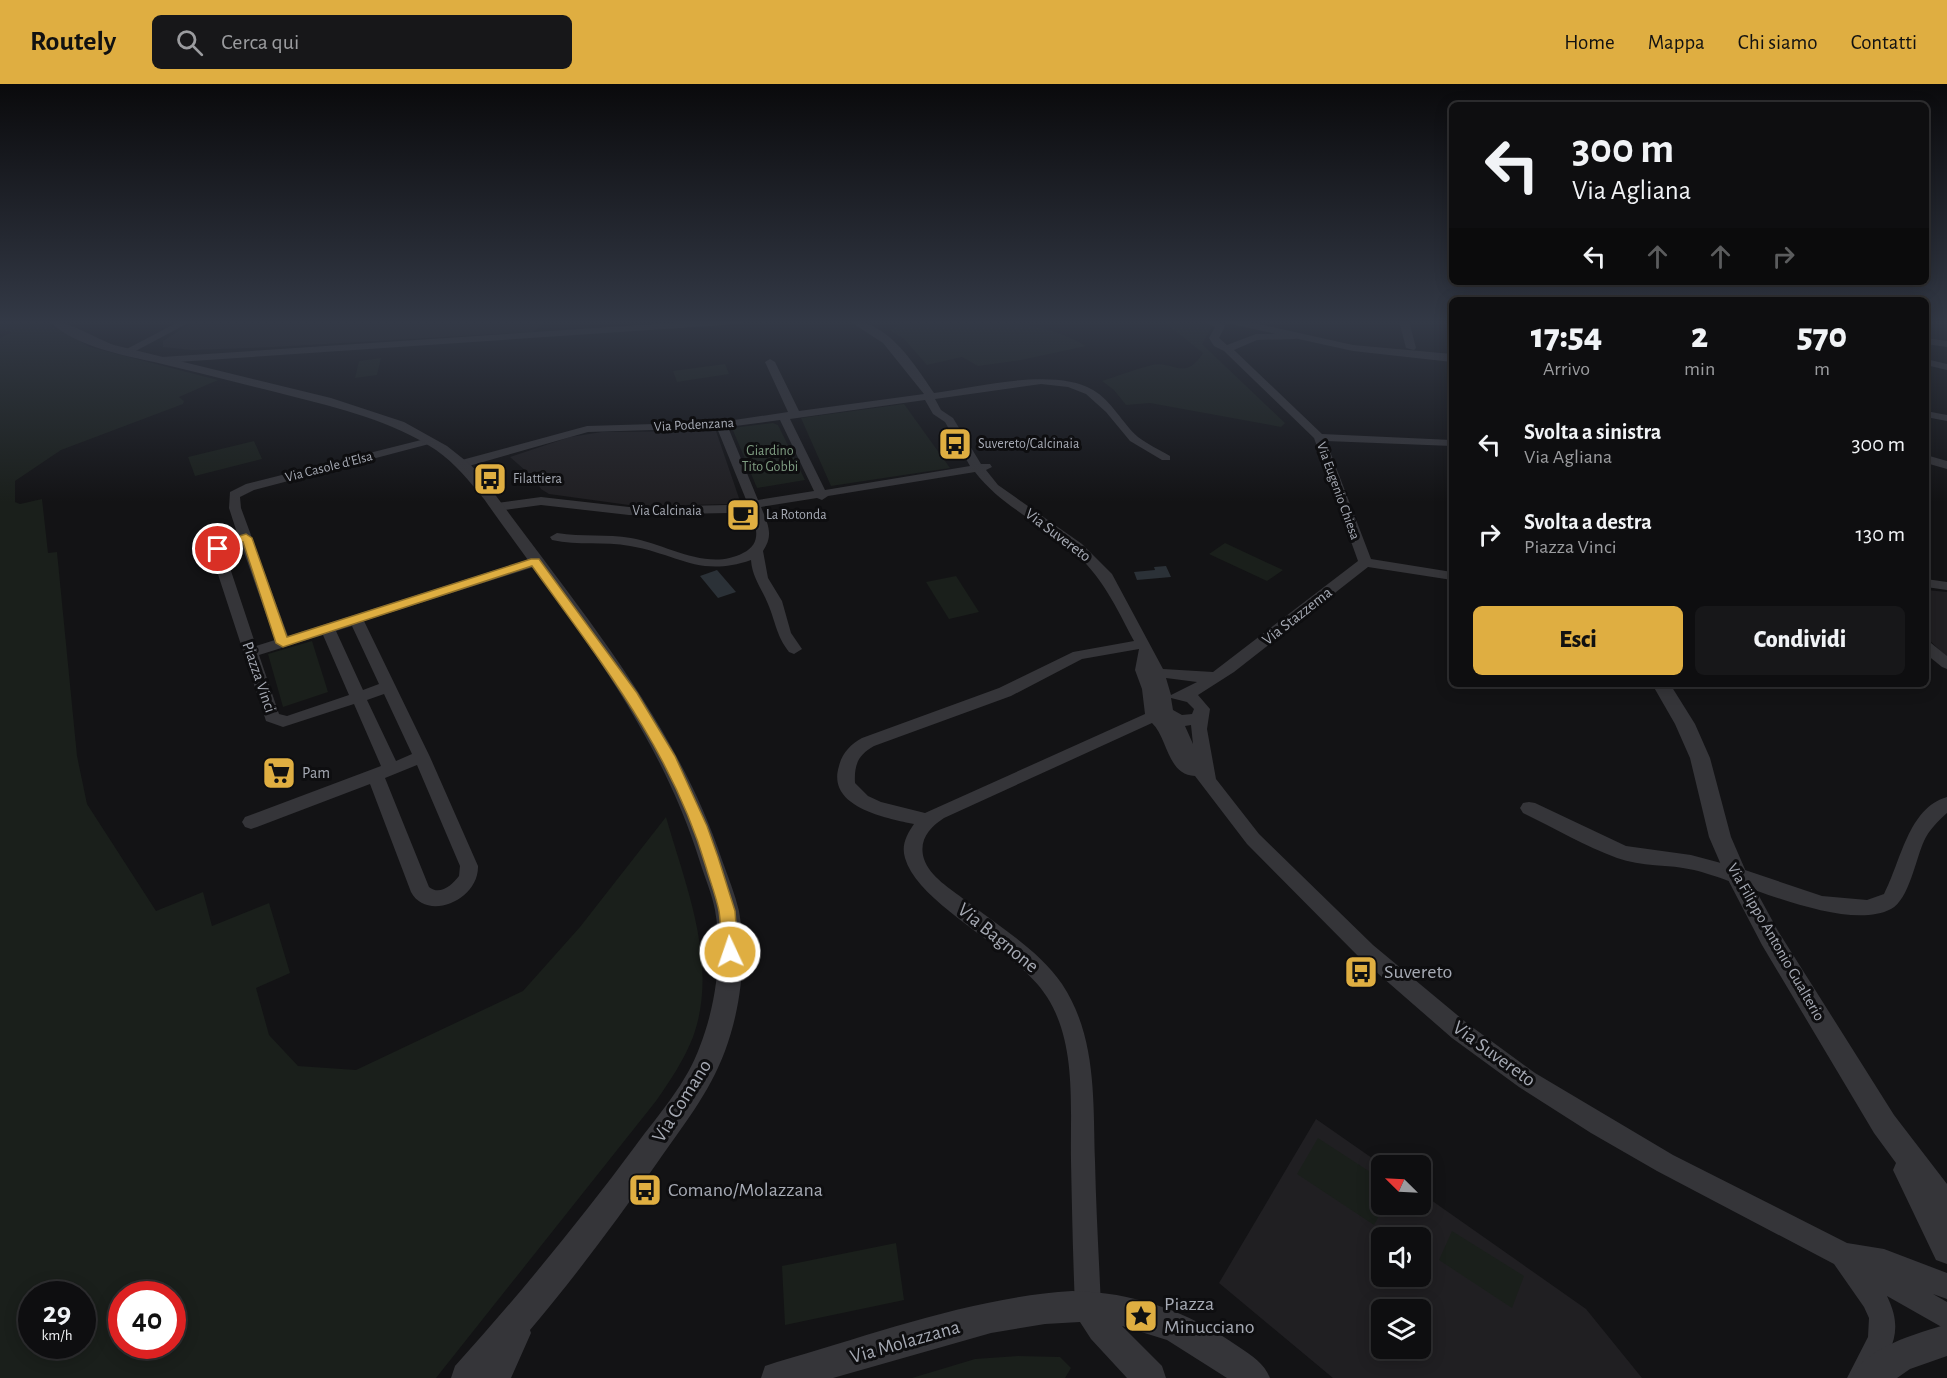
<!DOCTYPE html>
<html lang="it">
<head>
<meta charset="utf-8">
<style>
  :root { --surface:#0e0e10; --page:#171719; --text:#f1f3f6; --muted:#9b9c9f; --line:#2e2e30; --accent:#dfae41 }
  body { margin:0; font-family:"Alegreya Sans",sans-serif; background:var(--page); color:var(--text); height:100vh; display:flex; flex-direction:column; font-size:22px; white-space:nowrap }
  * { box-sizing:border-box; margin:0 }
  p { font-size:20px; color:var(--muted) }
  .icon { flex:none; width:33px; height:33px; fill:none; stroke:currentColor; stroke-width:2; stroke-linecap:round; stroke-linejoin:round }
  .map { position:relative; flex:1; overflow:hidden }
  .drawer { position:absolute; left:1449px; top:213px; width:480px; height:390px; display:flex; flex-direction:column; background:var(--surface); border-radius:9px; box-shadow:0 3px 15px #0003,0 0 0 2px var(--line) }
  .drawer>* { flex:none }
  .hud { position:absolute; left:1449px; top:18px; width:480px; height:183px; border-radius:9px; box-shadow:0 3px 15px #0003,0 0 0 2px var(--line); background:#0e0e10; color:var(--text); overflow:hidden }
  .needle { width:39px; rotate:294deg }
  .buttons { position:absolute; left:1371px; top:1071px; display:grid; gap:12px }
  .buttons a { display:grid; place-items:center; width:60px; height:60px; border-radius:9px; background:var(--surface); box-shadow:0 3px 15px #0003,0 0 0 2px var(--line); font-size:30px }
  .speed { position:absolute; left:18px; top:1197px; display:flex; gap:12px; font-size:30px; font-weight:700; text-align:center }
  .speed>* { display:grid; place-content:center; width:78px; height:78px; border-radius:50%; background:var(--surface); box-shadow:0 3px 15px #0003,0 0 0 2px var(--line); line-height:1 }
  .speed small { font-size:15px; font-weight:400 }
  .speed .limit { border:9px solid #d22; background:#fff; color:#111 }
  .pin { position:absolute; display:grid; place-items:center; width:51px; height:51px; color:#fff; margin:-26px; border:3px solid #fff; border-radius:50%; box-shadow:0 2px 6px #0007 }
  .me { position:absolute; width:66px; margin:-33px; rotate:357deg; stroke-linejoin:round; filter:drop-shadow(0 0 4px #0008) }
  .turn { display:flex; align-items:center; gap:21px; height:126px; padding:0 24px; font-size:27px }
  .turn .icon { width:78px; height:78px; stroke-width:2.5 }
  .turn b { display:block; font-size:42px; line-height:51px }
  .lanes { display:flex; align-items:center; height:57px; padding:0 24px; background:#0003; justify-content:center; gap:30px; direction:ltr }
  .lanes .off { opacity:.35 }
  .eta { display:flex; justify-content:space-evenly; align-items:center; height:102px; text-align:center }
  .eta b { font-size:36px; font-weight:800; line-height:42px }
  .primary-button { display:flex; gap:12px; margin-top:auto; padding:12px 24px }
  .primary-button a { flex:1; height:69px; border-radius:9px; background:var(--accent); color:#111; font-size:24px; font-weight:800; line-height:69px; text-align:center }
  .primary-button a+a { background:var(--page); color:var(--text) }
  ul { padding:0; list-style:none }
  li { display:flex; align-items:center; gap:18px; height:90px; padding:0 24px }
  li div { flex:1 }
  li b { display:block; font-size:22px }
  li em { font-style:normal }
  header { display:flex; align-items:center; gap:36px; box-sizing:border-box; height:84px; padding:0 30px; background:var(--accent); color:#111 }
  header strong { font-size:28px }
  nav { display:flex; gap:33px; margin-inline-start:auto; font-size:21px }
  .search { width:420px; height:54px; background:var(--page); display:flex; align-items:center; gap:15px; box-sizing:border-box; padding:0 21px; border-radius:9px; color:var(--muted); font-size:22px }
  .map>svg:first-child { display:block }
  .built { fill:#201f22; fill-rule:evenodd }
  .green { fill:#1a1f1b; fill-rule:evenodd }
  .water { fill:#2b3137 }
  .lines { fill:none; stroke-linecap:round; stroke-linejoin:round }
  .minor { fill:#353539; fill-rule:evenodd }
  .tertiary { fill:#353539; fill-rule:evenodd }
  .route { fill:#dfae41; stroke:#91712a; stroke-width:1.5 }
  .labels { text-anchor:middle; dominant-baseline:central; stroke-width:6; stroke-linejoin:round; paint-order:stroke }
  .far-street-label { font-size:14px; fill:#a6aab4; stroke:#0e0e10 }
  .far-poi-label { font-size:14px; fill:#a6aab4; stroke:#0e0e10; text-anchor:start }
  .far-park-label { font-size:14px; fill:#7f9d82; stroke:#0e0e10 }
  .street-label { font-size:16px; fill:#a6aab4; stroke:#0e0e10 }
  .poi-label { font-size:16px; fill:#a6aab4; stroke:#0e0e10; text-anchor:start }
  .near-street-label { font-size:20px; fill:#a6aab4; stroke:#0e0e10 }
  .near-poi-label { font-size:20px; fill:#a6aab4; stroke:#0e0e10; text-anchor:start }
</style>
</head>
<body>
<header>
<strong>Routely</strong>
<div class="search"><svg class="icon" aria-label="search" viewBox="0 0 24 24"><circle cx="10" cy="10" r="6"/><path d="M15 15l6 6"/></svg>Cerca qui</div>
<nav><a>Home</a><a>Mappa</a><a>Chi siamo</a><a>Contatti</a></nav>
</header>
<div class="map">
<svg width="1947" height="1294" viewBox="0 0 1947 1294">
  <rect width="100%" height="100%" fill="#131315"/>
  <!-- built -->
  <g class="built">
    <path d="M 194,237 L 546,237 L 533,248 L 273,263 L 192,266 L 163,263 L 163,257 Z"/>
    <path d="M 716,347 L 740,417 L 736,420 L 636,422 L 549,410 L 541,405 L 534,394 L 510,373 L 570,353 L 602,348 Z"/>
    <path d="M 1926,506 L 1947,508 L 1947,573 L 1926,553 Z"/>
    <path d="M 1316,1035 L 1382,1081 L 1382,1120 L 1420,1120 L 1421,1109 L 1586,1225 L 1642,1294 L 1333,1294 L 1219,1199 ZM 1382,1154 L 1420,1154 L 1420,1192 L 1382,1192 ZM 1382,1226 L 1420,1226 L 1420,1264 L 1382,1264 Z"/>
  </g>
  <!-- green -->
  <g class="green">
    <path d="M 0,237 L 43,237 L 90,263 L 218,296 L 179,313 L 184,317 L 183,320 L 61,366 L 15,397 L 15,418 L 20,420 L 42,415 L 48,469 L 57,468 L 77,672 L 87,720 L 156,827 L 203,808 L 212,842 L 269,819 L 290,889 L 256,904 L 269,951 L 298,982 L 356,986 L 523,907 L 580,843 L 666,733 C 686,803 719,881 693,953 C 684,976 670,997 656,1017 L 436,1294 L 0,1294 L 0,254 L 12,248 L 0,246 ZM 32,1210 L 82,1210 L 82,1262 L 32,1262 ZM 122,1210 L 172,1210 L 172,1262 L 122,1262 Z"/>
    <path d="M 908,237 C 968,237 1033,230 1086,262 L 1021,276 L 978,282 L 962,273 L 927,281 L 903,254 L 889,246 Z"/>
    <path d="M 1163,237 L 1211,241 L 1212,244 L 1202,260 L 1285,339 L 1281,343 L 1150,319 L 1126,321 L 1114,306 L 1102,297 C 1118,292 1135,285 1152,281 C 1172,276 1185,298 1203,269 Z"/>
    <path d="M 381,274 L 377,291 L 355,294 L 359,277 Z"/>
    <path d="M 725,280 L 729,290 L 677,298 L 673,287 Z"/>
    <path d="M 904,320 L 950,384 L 831,402 L 801,334 Z"/>
    <path d="M 773,339 L 778,341 L 805,396 L 757,404 L 732,344 Z"/>
    <path d="M 254,357 L 262,375 L 195,392 L 188,373 Z"/>
    <path d="M 1225,459 L 1283,486 L 1267,497 L 1209,470 Z"/>
    <path d="M 956,492 L 979,528 L 949,535 L 926,498 Z"/>
    <path d="M 312,557 L 328,608 L 283,623 L 268,570 Z"/>
    <path d="M 1318,1054 L 1381,1095 L 1382,1120 L 1385,1121 L 1374,1141 L 1297,1090 Z"/>
    <path d="M 1452,1147 L 1524,1192 L 1512,1224 L 1439,1176 Z"/>
    <path d="M 896,1159 L 904,1216 L 785,1241 L 782,1182 Z"/>
    <path d="M 1018,1272 L 1060,1273 L 1071,1284 L 1065,1294 L 912,1294 L 975,1275 Z"/>
  </g>
  <!-- water -->
  <g class="water">
    <path d="M 1166,482 L 1171,493 L 1137,496 L 1134,488 L 1155,486 L 1154,483 Z"/>
    <path d="M 717,486 L 736,508 L 718,514 L 700,492 Z"/>
  </g>
  <g class="lines">
    <!-- minor -->
    <g class="minor">
      <path d="M 180,237 L 192,237 L 130,270 L 121,268 Z"/>
      <path d="M 700,237 L 744,237 L 739,240 L 162,279 L 157,276 L 162,273 Z"/>
      <path d="M 849,237 C 887,235 915,281 934,309 C 977,303 1055,283 1093,306 C 1112,317 1122,339 1138,353 C 1147,360 1160,366 1170,372 L 1170,376 L 1162,376 L 1130,357 L 1106,328 L 1086,310 L 1068,303 L 1041,300 L 935,315 L 941,326 L 953,334 L 981,380 L 990,380 L 992,383 L 986,386 L 998,401 L 1082,460 L 1112,490 L 1163,585 L 1213,588 L 1358,477 L 1314,354 L 1224,267 L 1214,262 L 1209,254 L 1215,243 L 1201,237 C 1210,237 1219,236 1225,242 L 1219,254 L 1227,261 L 1256,250 L 1298,250 L 1300,252 L 1295,255 L 1257,256 L 1234,266 L 1322,350 L 1452,356 L 1452,362 L 1326,357 L 1371,475 L 1452,488 L 1452,496 L 1368,483 L 1234,588 L 1198,611 L 1210,625 L 1207,645 L 1216,695 L 1259,750 L 1373,861 L 1468,940 L 1535,989 L 1673,1071 L 1847,1159 L 1884,1165 L 1947,1189 L 1947,1215 L 1933,1210 L 1947,1218 L 1947,1246 L 1887,1212 C 1904,1247 1892,1263 1876,1294 L 1847,1294 L 1868,1253 L 1869,1234 L 1864,1223 L 1834,1180 L 1657,1087 L 1591,1049 L 1519,1003 L 1452,954 L 1359,873 L 1247,760 L 1195,692 C 1167,691 1168,654 1152,639 L 944,734 C 930,743 918,756 924,775 C 930,793 951,805 965,816 C 998,842 1038,865 1062,900 C 1097,953 1093,1016 1095,1077 C 1096,1126 1099,1174 1101,1223 L 1097,1232 L 1088,1236 L 1079,1232 L 1075,1223 C 1073,1174 1072,1126 1071,1077 C 1070,1023 1077,960 1047,913 C 1016,864 918,821 905,774 C 901,761 907,750 914,740 C 886,734 826,723 839,682 C 842,669 851,660 862,654 L 999,604 L 1073,568 L 1134,557 C 1116,523 1102,492 1072,466 C 1040,438 1002,423 975,388 L 828,412 L 822,416 L 817,414 L 761,423 C 768,440 774,451 763,467 L 768,494 L 782,517 L 791,549 L 802,565 L 794,570 L 789,568 C 776,551 776,539 768,520 C 762,505 752,493 751,476 C 699,494 678,470 630,462 C 604,457 578,462 552,456 L 550,453 L 557,449 C 582,453 607,450 631,454 C 667,460 707,488 743,469 C 763,459 756,442 750,425 L 728,429 L 629,431 L 541,421 L 497,427 L 491,423 L 497,419 L 541,413 L 629,423 L 728,421 L 747,418 L 717,344 L 588,348 L 462,384 L 456,380 L 458,377 L 587,342 L 721,338 L 788,328 L 765,278 L 770,275 L 775,278 L 799,327 L 924,310 L 883,259 ZM 925,316 L 933,330 L 945,338 L 970,382 L 825,406 L 790,335 ZM 780,336 L 814,407 L 758,416 L 728,343 ZM 1139,565 L 1135,586 L 1142,605 L 1145,630 L 925,729 L 881,718 L 868,712 L 855,699 C 854,681 858,671 874,662 L 1011,612 L 1082,575 ZM 1166,594 L 1197,598 L 1171,611 ZM 1171,614 L 1187,618 L 1194,625 L 1192,630 L 1182,631 L 1173,626 ZM 1191,641 L 1193,660 L 1185,642 Z"/>
      <path d="M 1399,237 L 1409,237 L 1416,264 L 1414,266 L 1406,264 Z"/>
      <path d="M 1926,254 L 1947,257 L 1947,263 L 1926,260 Z"/>
      <path d="M 1926,275 L 1947,280 L 1947,286 L 1926,281 Z"/>
      <path d="M 1926,327 L 1947,331 L 1947,337 L 1926,333 Z"/>
      <path d="M 429,354 L 435,357 L 433,359 L 254,406 L 240,413 L 241,424 L 288,552 L 530,475 L 535,474 L 542,478 L 540,481 L 364,537 L 430,673 L 478,782 C 479,816 427,838 411,808 L 370,700 L 257,743 L 251,745 L 245,743 L 242,738 L 245,733 L 381,682 L 354,620 L 283,643 L 266,637 L 211,469 L 214,461 L 238,452 L 229,424 L 230,408 L 246,400 ZM 241,460 L 275,556 L 256,562 L 225,469 L 225,466 ZM 352,542 L 379,600 L 363,606 L 336,547 ZM 323,551 L 349,611 L 287,632 L 279,630 L 259,571 ZM 384,610 L 412,670 L 396,677 L 367,616 ZM 417,681 L 460,782 L 459,792 C 452,801 440,812 429,803 L 385,694 Z"/>
      <path d="M 1926,371 L 1947,377 L 1947,385 L 1926,379 Z"/>
      <path d="M 1926,495 L 1947,498 L 1947,506 L 1926,503 Z"/>
      <path d="M 1926,557 L 1931,559 L 1947,572 L 1947,585 L 1942,583 L 1926,570 Z"/>
      <path d="M 1947,713 L 1947,729 C 1938,737 1929,746 1924,757 C 1916,774 1909,816 1891,825 C 1845,849 1743,798 1694,786 C 1669,780 1641,783 1617,774 C 1585,762 1554,744 1523,729 L 1520,724 L 1523,719 L 1529,718 L 1535,719 L 1626,762 L 1691,771 L 1736,783 L 1822,812 L 1867,816 L 1884,810 C 1901,778 1908,724 1947,713 Z"/>
    </g>
    <!-- tertiary -->
    <g class="tertiary">
      <path d="M 49,237 C 67,236 95,254 114,261 L 331,314 L 404,338 L 447,362 L 471,381 L 494,409 C 579,525 676,638 722,776 C 728,793 735,810 739,827 C 747,872 741,924 725,967 C 710,1008 682,1043 657,1079 C 617,1136 575,1193 530,1246 L 531,1249 L 511,1294 L 451,1294 L 455,1282 C 519,1211 579,1138 636,1061 C 659,1030 687,999 700,962 C 716,921 723,870 715,826 C 712,810 705,794 700,778 C 658,641 565,530 484,415 C 469,397 456,380 436,366 C 392,337 339,324 287,311 C 243,300 199,289 154,278 C 122,271 74,262 49,237 Z"/>
      <path d="M 1225,237 L 1245,237 L 1353,261 L 1452,270 L 1452,278 L 1353,267 L 1231,240 Z"/>
      <path d="M 1652,600 L 1670,600 L 1695,640 L 1710,674 L 1731,753 L 1747,790 L 1778,847 L 1894,1031 L 1947,1100 L 1947,1180 L 1936,1176 L 1893,1086 L 1896,1079 L 1874,1049 L 1762,861 L 1725,790 L 1709,753 L 1690,674 L 1675,640 Z"/>
      <path d="M 1072,1207 C 1133,1208 1188,1227 1239,1263 C 1252,1272 1264,1279 1270,1294 L 1227,1294 L 1167,1256 L 1122,1242 L 1162,1282 L 1166,1294 L 1127,1294 L 1091,1255 L 1080,1238 L 1045,1240 L 991,1249 L 833,1294 L 761,1294 L 765,1282 L 777,1278 C 871,1251 974,1213 1072,1207 Z"/>
      <path d="M 1947,1240 L 1947,1272 L 1910,1285 L 1897,1294 L 1852,1294 C 1864,1263 1917,1250 1947,1240 Z"/>
    </g>
  </g>
  <!-- sky -->
  <linearGradient id="sky" x2="0" y2="1"><stop stop-color="#0a0a0c"/><stop offset="0.57" stop-color="#333946"/><stop offset="1" stop-color="#333946" stop-opacity="0"/></linearGradient>
  <rect width="1947" height="418" fill="url(#sky)"/>
  <!-- route -->
  <path class="route" d="M 246,450 L 252,454 L 287,553 L 531,475 L 539,475 L 637,609 L 675,672 L 707,742 L 718,773 L 735,827 L 738,868 L 736,873 L 730,875 L 724,873 L 721,868 C 721,854 721,840 719,827 C 716,812 710,797 706,783 C 672,667 601,578 532,482 L 283,563 L 276,559 L 243,458 L 218,468 L 213,465 L 219,458 Z"/>
  <!-- icons -->
  <defs>
    <symbol id="bus-square" viewBox="-11 -11 22 22"><rect x="-9" y="-9" width="18" height="18" rx="4" fill="#dfae41" stroke="#0e0e10"/><path d="M-5-6H5V4H4V6H2V4H-2V6H-4V4H-5ZM-3.5-4V0h7V-4ZM-3.5 1.2v1.5H-2V1.2ZM2 1.2v1.5H3.5V1.2Z" fill="#111"/></symbol>
    <symbol id="cafe-square" viewBox="-11 -11 22 22"><rect x="-9" y="-9" width="18" height="18" rx="4" fill="#dfae41" stroke="#0e0e10"/><path d="M-5.5-4.5H6V0H3Q3 3.5 0 3.5H-2.5Q-5.5 3.5-5.5 0ZM3-3.2v2h1.7v-2ZM-6 4.5H4V6H-6Z" fill="#111"/></symbol>
    <symbol id="supermarket-square" viewBox="-11 -11 22 22"><rect x="-9" y="-9" width="18" height="18" rx="4" fill="#dfae41" stroke="#0e0e10"/><path d="M-6-5.5h2.5l.6 2H6L4.5 2H-2.5L-4.4-4H-6ZM-1.5 3.2a1.3 1.3 0 1 0 .1 0ZM3 3.2a1.3 1.3 0 1 0 .1 0Z" fill="#111"/></symbol>
    <symbol id="sight-square" viewBox="-11 -11 22 22"><rect x="-9" y="-9" width="18" height="18" rx="4" fill="#dfae41" stroke="#0e0e10"/><path d="M0-6L1.8-2.2L6-1.7L2.9 1.2L3.7 5.4L0 3.3L-3.7 5.4L-2.9 1.2L-6-1.7L-1.8-2.2Z" fill="#111"/></symbol>
  </defs>
  <g fill-rule="evenodd">
    <use href="#bus-square" x="936" y="341" width="38" height="38"/>
    <use href="#bus-square" x="471" y="376" width="38" height="38"/>
    <use href="#cafe-square" x="724" y="412" width="38" height="38"/>
    <use href="#supermarket-square" x="260" y="670" width="38" height="38"/>
    <use href="#bus-square" x="1342" y="869" width="38" height="38"/>
    <use href="#bus-square" x="626" y="1087" width="38" height="38"/>
    <use href="#sight-square" x="1122" y="1213" width="38" height="38"/>
  </g>
  <g class="labels">
    <!-- far-street labels -->
    <g class="far-street-label">
      <text transform="translate(694 341) rotate(-3)">Via Podenzana</text>
      <text transform="translate(329 383) rotate(-14)">Via Casole d'Elsa</text>
      <text transform="translate(1338 407) rotate(70)">Via Eugenio Chiesa</text>
      <text x="667" y="427">Via Calcinaia</text>
    </g>
    <!-- far-poi labels -->
    <g class="far-poi-label">
      <text x="978" y="360">Suvereto/Calcinaia</text>
      <text x="513" y="395">Filattiera</text>
      <text x="766" y="431">La Rotonda</text>
    </g>
    <!-- far-park labels -->
    <g class="far-park-label">
      <text x="770" y="367">Giardino<tspan x="770" dy="16">Tito Gobbi</tspan></text>
    </g>
    <!-- street labels -->
    <g class="street-label">
      <text transform="translate(1058 451) rotate(37)">Via Suvereto</text>
      <text transform="translate(1297 532) rotate(-38)">Via Stazzema</text>
      <text transform="translate(259 593) rotate(71)">Piazza Vinci</text>
      <text transform="translate(1776 858) rotate(60)">Via Filippo Antonio Gualterio</text>
    </g>
    <!-- poi labels -->
    <g class="poi-label">
      <text x="302" y="689">Pam</text>
    </g>
    <!-- near-street labels -->
    <g class="near-street-label">
      <text transform="translate(998 854) rotate(39)">Via Bagnone</text>
      <text transform="translate(1494 970) rotate(36)">Via Suvereto</text>
      <text transform="translate(682 1017) rotate(-58)">Via Comano</text>
      <text transform="translate(905 1258) rotate(-16)">Via Molazzana</text>
    </g>
    <!-- near-poi labels -->
    <g class="near-poi-label">
      <text x="1384" y="888">Suvereto</text>
      <text x="668" y="1106">Comano/Molazzana</text>
      <text x="1164" y="1220">Piazza<tspan x="1164" dy="23">Minucciano</tspan></text>
    </g>
  </g>
</svg>
<div class="buttons">
<a><svg class="needle" viewBox="-14 -14 28 28"><path d="M0-13l5 13h-10z" fill="#e53935"/><path d="M0 13l5-13h-10z" fill="#9b9c9f"/></svg></a>
<a><svg class="icon" aria-label="sound" viewBox="0 0 24 24"><path d="M4 9h4l5-4v14l-5-4H4zM17 9q2 3 0 6"/></svg></a>
<a><svg class="icon" aria-label="layers" viewBox="0 0 24 24"><path d="M12 4l9 5-9 5-9-5zM3 14l9 5 9-5"/></svg></a>
</div>
<div class="speed"><div>29<small>km/h</small></div><div class="limit">40</div></div>
<div class="pin" style="left:218px;top:465px;background:#d93025"><svg class="icon" aria-label="arrive" viewBox="0 0 24 24"><path d="M6 21V4h12l-3 4 3 4H6"/></svg></div>
<svg class="me" style="left:730px;top:868px" viewBox="-20 -20 40 40"><circle r="17" fill="#dfae41" stroke="#fff" stroke-width="3"/><path d="M0-11L8 9 0 5-8 9z" fill="#fff"/></svg>
<div class="hud">
<div class="turn"><svg class="icon" aria-label="left" viewBox="0 0 24 24"><path d="M17 20v-9H6M10 6l-5 5 5 5"/></svg><div><b>300 m</b>Via Agliana</div></div>
<div class="lanes"><svg class="icon" aria-label="left" viewBox="0 0 24 24"><path d="M17 20v-9H6M10 6l-5 5 5 5"/></svg><svg class="icon off" aria-label="ahead" viewBox="0 0 24 24"><path d="M12 20V5M6 11l6-6 6 6"/></svg><svg class="icon off" aria-label="ahead" viewBox="0 0 24 24"><path d="M12 20V5M6 11l6-6 6 6"/></svg><svg class="icon off" aria-label="right" viewBox="0 0 24 24"><path d="M7 20v-9h11M14 6l5 5-5 5"/></svg></div>
</div>
<section class="drawer">
<div class="eta">
<div><b>17:54</b><p>Arrivo</p></div>
<div><b>2</b><p>min</p></div>
<div><b>570</b><p>m</p></div>
</div>
<ul>
<li><svg class="icon" aria-label="left" viewBox="0 0 24 24"><path d="M17 20v-9H6M10 6l-5 5 5 5"/></svg><div><b>Svolta a sinistra</b><p>Via Agliana</p></div><em>300 m</em></li>
<li><svg class="icon" aria-label="right" viewBox="0 0 24 24"><path d="M7 20v-9h11M14 6l5 5-5 5"/></svg><div><b>Svolta a destra</b><p>Piazza Vinci</p></div><em>130 m</em></li>
</ul>
<div class="primary-button"><a>Esci</a><a>Condividi</a></div>
</section>
</div>
</body>
</html>
